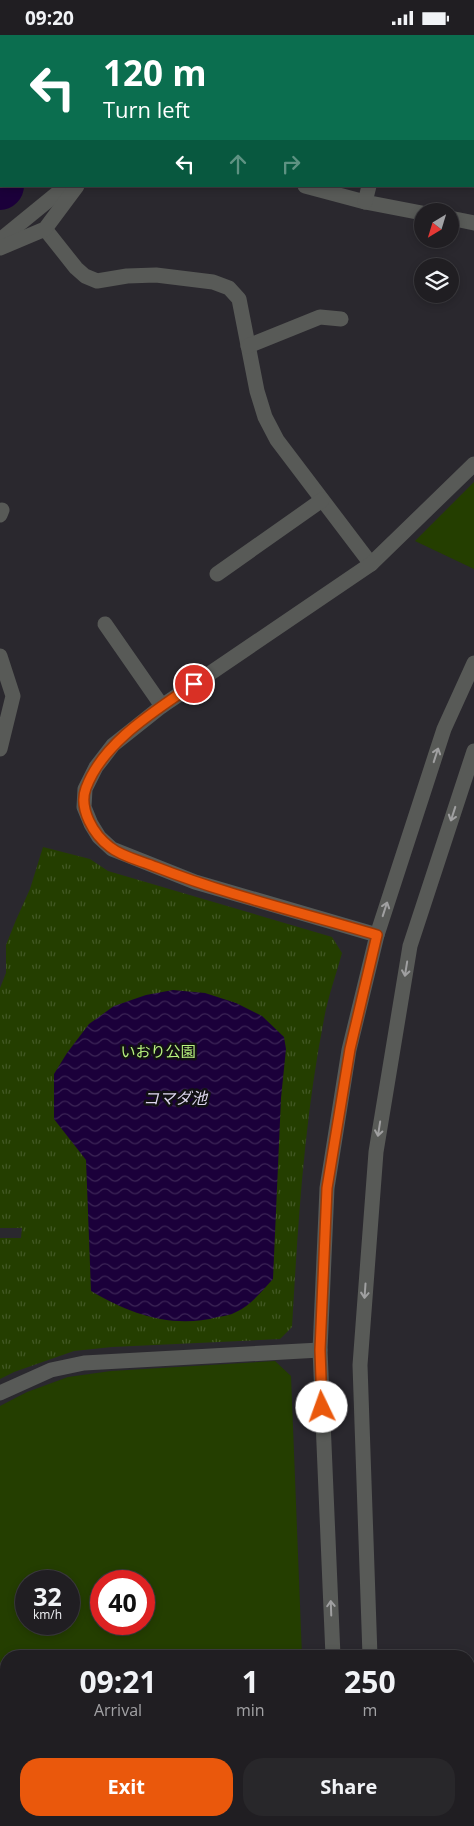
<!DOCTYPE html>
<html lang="en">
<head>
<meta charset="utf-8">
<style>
  :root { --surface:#201e22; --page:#28272a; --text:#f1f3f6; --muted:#a2a2a5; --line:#3d3c40; --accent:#ea580c }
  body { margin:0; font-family:"Open Sans","Noto Sans JP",sans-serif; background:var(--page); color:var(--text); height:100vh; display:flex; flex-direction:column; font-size:19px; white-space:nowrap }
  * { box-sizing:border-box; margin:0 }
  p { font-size:16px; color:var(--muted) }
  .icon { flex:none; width:28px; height:28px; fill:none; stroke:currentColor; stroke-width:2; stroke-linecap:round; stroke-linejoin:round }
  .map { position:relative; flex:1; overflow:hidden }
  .side { position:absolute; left:0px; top:1615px; width:475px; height:176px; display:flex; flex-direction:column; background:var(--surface); border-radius:20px 20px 0 0; box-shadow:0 2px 8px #0003,0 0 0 1px var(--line) }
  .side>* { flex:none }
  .hud { position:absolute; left:0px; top:0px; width:475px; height:152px; box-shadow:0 2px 8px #0003,0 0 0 1px var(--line); background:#0b6e4f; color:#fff; overflow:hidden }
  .needle { width:32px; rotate:218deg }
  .controls { position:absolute; left:414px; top:168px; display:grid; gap:10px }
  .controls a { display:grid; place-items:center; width:45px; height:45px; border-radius:50%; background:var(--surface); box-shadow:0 2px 8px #0003,0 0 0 1px var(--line); font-size:25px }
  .speed { position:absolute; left:15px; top:1535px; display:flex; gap:10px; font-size:25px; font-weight:700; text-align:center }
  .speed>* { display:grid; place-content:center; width:65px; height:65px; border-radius:50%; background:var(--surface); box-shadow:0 2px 8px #0003,0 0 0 1px var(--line); line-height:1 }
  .speed small { font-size:12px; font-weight:400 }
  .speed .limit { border:8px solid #d22; background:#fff; color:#111 }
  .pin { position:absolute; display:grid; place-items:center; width:42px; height:42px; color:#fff; margin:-21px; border:2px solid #fff; border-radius:50%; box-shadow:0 1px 5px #0007 }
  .me { position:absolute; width:55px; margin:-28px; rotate:357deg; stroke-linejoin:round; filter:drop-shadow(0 0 4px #0008) }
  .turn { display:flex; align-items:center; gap:18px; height:105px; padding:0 20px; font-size:22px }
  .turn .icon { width:65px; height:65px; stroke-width:2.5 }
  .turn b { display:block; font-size:35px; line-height:42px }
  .lanes { display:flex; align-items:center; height:48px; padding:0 20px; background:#0003; justify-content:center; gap:25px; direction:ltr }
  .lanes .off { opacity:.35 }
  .eta { display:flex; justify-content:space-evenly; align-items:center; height:85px; text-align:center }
  .eta b { font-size:30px; font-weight:700; line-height:35px }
  .action { display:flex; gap:10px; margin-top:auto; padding:10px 20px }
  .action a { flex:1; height:58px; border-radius:20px; background:var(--accent); color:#fff; font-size:20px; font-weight:700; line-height:58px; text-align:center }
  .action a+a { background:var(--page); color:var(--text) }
  .status { display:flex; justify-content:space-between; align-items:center; height:35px; padding:0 25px; background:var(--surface); direction:ltr }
  .status svg { height:14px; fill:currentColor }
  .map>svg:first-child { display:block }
  .grass { fill:#243e00; fill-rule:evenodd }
  .park { fill:url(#park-tufts) }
  .water { fill:url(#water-waves) }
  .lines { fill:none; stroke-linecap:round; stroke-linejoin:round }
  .river { stroke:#1b003a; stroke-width:46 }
  .minor { stroke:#585a57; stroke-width:15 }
  .highway { stroke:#989c95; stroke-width:15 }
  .highway-bridge { stroke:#989c95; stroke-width:15 }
  .oneway { stroke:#a0a0a1 }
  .route-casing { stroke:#983908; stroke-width:12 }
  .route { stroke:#ea580c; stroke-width:9 }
  .labels { text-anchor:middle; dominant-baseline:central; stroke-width:5; stroke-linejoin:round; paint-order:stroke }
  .park-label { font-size:15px; fill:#b8f37e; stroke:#121114 }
  .water-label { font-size:16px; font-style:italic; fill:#ddd6ed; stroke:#121114 }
</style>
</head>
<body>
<div class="status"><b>09:20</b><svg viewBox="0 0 49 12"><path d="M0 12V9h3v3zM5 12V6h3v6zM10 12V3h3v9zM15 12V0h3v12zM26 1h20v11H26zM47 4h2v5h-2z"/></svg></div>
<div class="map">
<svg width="474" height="1791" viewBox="0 0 474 1791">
  <defs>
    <pattern id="park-tufts" width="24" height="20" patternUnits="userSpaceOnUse" patternTransform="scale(1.25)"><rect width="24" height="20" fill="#243e00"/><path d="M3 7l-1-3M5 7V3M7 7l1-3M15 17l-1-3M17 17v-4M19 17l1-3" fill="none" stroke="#435925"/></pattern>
    <pattern id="water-waves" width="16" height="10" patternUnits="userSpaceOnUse" patternTransform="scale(1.25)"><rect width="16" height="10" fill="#1b003a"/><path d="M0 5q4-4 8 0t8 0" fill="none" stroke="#3c2556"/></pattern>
  </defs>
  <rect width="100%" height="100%" fill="#2a282e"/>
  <!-- grass -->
  <g class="grass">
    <path d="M 474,447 L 474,534 L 415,506 Z"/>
    <path d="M 275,1326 L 291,1341 L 302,1621 L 6,1621 L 6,1785 L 218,1785 L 208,1791 L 0,1791 L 0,1371 L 27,1357 L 68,1342 L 111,1336 ZM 26,1546 L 69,1546 L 69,1589 L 26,1589 ZM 101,1546 L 144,1546 L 144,1589 L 101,1589 Z"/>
  </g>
  <!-- park -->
  <path class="park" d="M 43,812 L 90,824 L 108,836 L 332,902 L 342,918 C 336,940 328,962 324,984 C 304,1086 298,1189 292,1292 L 280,1304 L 112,1312 L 74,1316 L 14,1337 L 0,1344 L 0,1203 L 21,1203 L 22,1193 L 0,1193 L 0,953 L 6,938 L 6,910 L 16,885 L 30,854 Z"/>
  <!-- water -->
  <path class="water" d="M 173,955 L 205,958 L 236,968 L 262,981 L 284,1002 L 286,1014 L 281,1063 L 273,1244 C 262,1256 251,1270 236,1277 C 231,1280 224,1281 218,1282 C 172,1294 130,1279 91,1256 L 86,1125 L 54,1084 L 54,1039 L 67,1018 L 89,989 L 114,971 L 146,960 Z"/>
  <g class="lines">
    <!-- river -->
    <g class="river">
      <path d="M 172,1 L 173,0"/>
      <path d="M 0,152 L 1,151"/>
    </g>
    <!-- minor -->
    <g class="minor">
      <path d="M 84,0 L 85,1"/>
      <path d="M 109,1 L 110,0"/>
      <path d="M 221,1 L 222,0"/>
      <path d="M 307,1 L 308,0"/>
      <path d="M 407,1 L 407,0"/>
      <path d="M 0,96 L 1,95"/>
      <path d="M 305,151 L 365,167 L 422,178"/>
      <path d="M 365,167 L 369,151"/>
      <path d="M 450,183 L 474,188"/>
      <path d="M 45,194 L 76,233 L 85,241 L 97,246 L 127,241 L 156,240 L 213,247 L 229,253 L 239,264 L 257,356 L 265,382 L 277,405 L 371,529"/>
      <path d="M 0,205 L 66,151"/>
      <path d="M 0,213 L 45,194 L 77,151"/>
      <path d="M 248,311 L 320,282 L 341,284"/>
      <path d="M 0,480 L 2,475"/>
      <path d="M 217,539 L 322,465"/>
      <path d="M 105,589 L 162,671"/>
      <path d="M 0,621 L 13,661 L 0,714"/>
      <path d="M 377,900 L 195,847 L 112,814 L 99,802 L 91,789 L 84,772 L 85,754 L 96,732 L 113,710 L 162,671 L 371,529 L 474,429"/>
      <path d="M 0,1358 L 51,1335 L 84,1328 L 320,1315"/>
      <path d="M 333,1621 L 320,1315 L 327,1153 L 349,1015 L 377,900 L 444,694 L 474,628"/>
      <path d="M 370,1621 L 360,1330 L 376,1117 L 410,911 L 474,716"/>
      <path d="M 375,1785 L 375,1791"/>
    </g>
    <!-- highway -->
    <g class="highway">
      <path d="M 469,1659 L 474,1656"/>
      <path d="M 469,1708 L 474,1705"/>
      <path d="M 256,1791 L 267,1785"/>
    </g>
    <!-- highway-bridge -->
    <path class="highway-bridge" d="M 333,1791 L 343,1785"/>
  </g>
  <!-- one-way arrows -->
  <defs><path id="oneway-shaft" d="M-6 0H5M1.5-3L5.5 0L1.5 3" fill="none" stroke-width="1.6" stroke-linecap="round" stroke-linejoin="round" transform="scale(1.25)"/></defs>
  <g class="oneway">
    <use href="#oneway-shaft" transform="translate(436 720) rotate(-72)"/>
    <use href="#oneway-shaft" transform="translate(453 779) rotate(108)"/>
    <use href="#oneway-shaft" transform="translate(385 874) rotate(-72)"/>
    <use href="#oneway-shaft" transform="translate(406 934) rotate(99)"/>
    <use href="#oneway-shaft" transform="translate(379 1094) rotate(99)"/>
    <use href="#oneway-shaft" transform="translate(365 1256) rotate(94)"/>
    <use href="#oneway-shaft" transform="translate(331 1573) rotate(-92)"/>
  </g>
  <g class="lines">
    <defs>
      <path id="route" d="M 194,649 C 155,676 103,707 86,753 C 78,774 94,800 110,812 C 122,822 142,826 156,832 C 227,860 303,878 377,900 L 350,1014 L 327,1153 L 320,1315 L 322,1372"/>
    </defs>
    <!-- route casing -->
    <use href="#route" class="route-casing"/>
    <!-- route -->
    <use href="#route" class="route"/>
  </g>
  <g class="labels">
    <!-- park labels -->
    <g class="park-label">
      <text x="158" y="1016">いおり公園</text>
    </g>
    <!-- water labels -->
    <g class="water-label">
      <text x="175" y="1063">コマダ池</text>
    </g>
  </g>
</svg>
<div class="controls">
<a><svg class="needle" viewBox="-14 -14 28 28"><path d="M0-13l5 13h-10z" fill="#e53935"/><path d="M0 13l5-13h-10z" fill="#a2a2a5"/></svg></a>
<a><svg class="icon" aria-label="layers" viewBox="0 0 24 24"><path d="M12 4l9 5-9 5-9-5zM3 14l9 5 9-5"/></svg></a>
</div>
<div class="speed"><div>32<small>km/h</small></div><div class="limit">40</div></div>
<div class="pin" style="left:194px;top:649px;background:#d93025"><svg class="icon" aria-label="arrive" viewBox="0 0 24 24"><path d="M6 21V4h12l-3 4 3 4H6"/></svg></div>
<svg class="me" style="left:322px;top:1372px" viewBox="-20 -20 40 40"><circle r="19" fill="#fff"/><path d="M0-13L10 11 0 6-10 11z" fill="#ea580c"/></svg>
<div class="hud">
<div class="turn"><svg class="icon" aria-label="left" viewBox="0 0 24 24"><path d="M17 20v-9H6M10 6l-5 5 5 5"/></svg><div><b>120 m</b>Turn left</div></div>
<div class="lanes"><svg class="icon" aria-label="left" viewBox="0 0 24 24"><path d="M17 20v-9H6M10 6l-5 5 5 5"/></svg><svg class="icon off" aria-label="ahead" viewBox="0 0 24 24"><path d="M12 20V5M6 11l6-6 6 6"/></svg><svg class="icon off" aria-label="right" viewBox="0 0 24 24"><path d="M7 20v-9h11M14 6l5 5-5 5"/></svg></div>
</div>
<section class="side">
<div class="eta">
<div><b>09:21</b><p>Arrival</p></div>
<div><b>1</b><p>min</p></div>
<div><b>250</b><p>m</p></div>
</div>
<div class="action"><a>Exit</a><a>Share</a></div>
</section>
</div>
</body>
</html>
